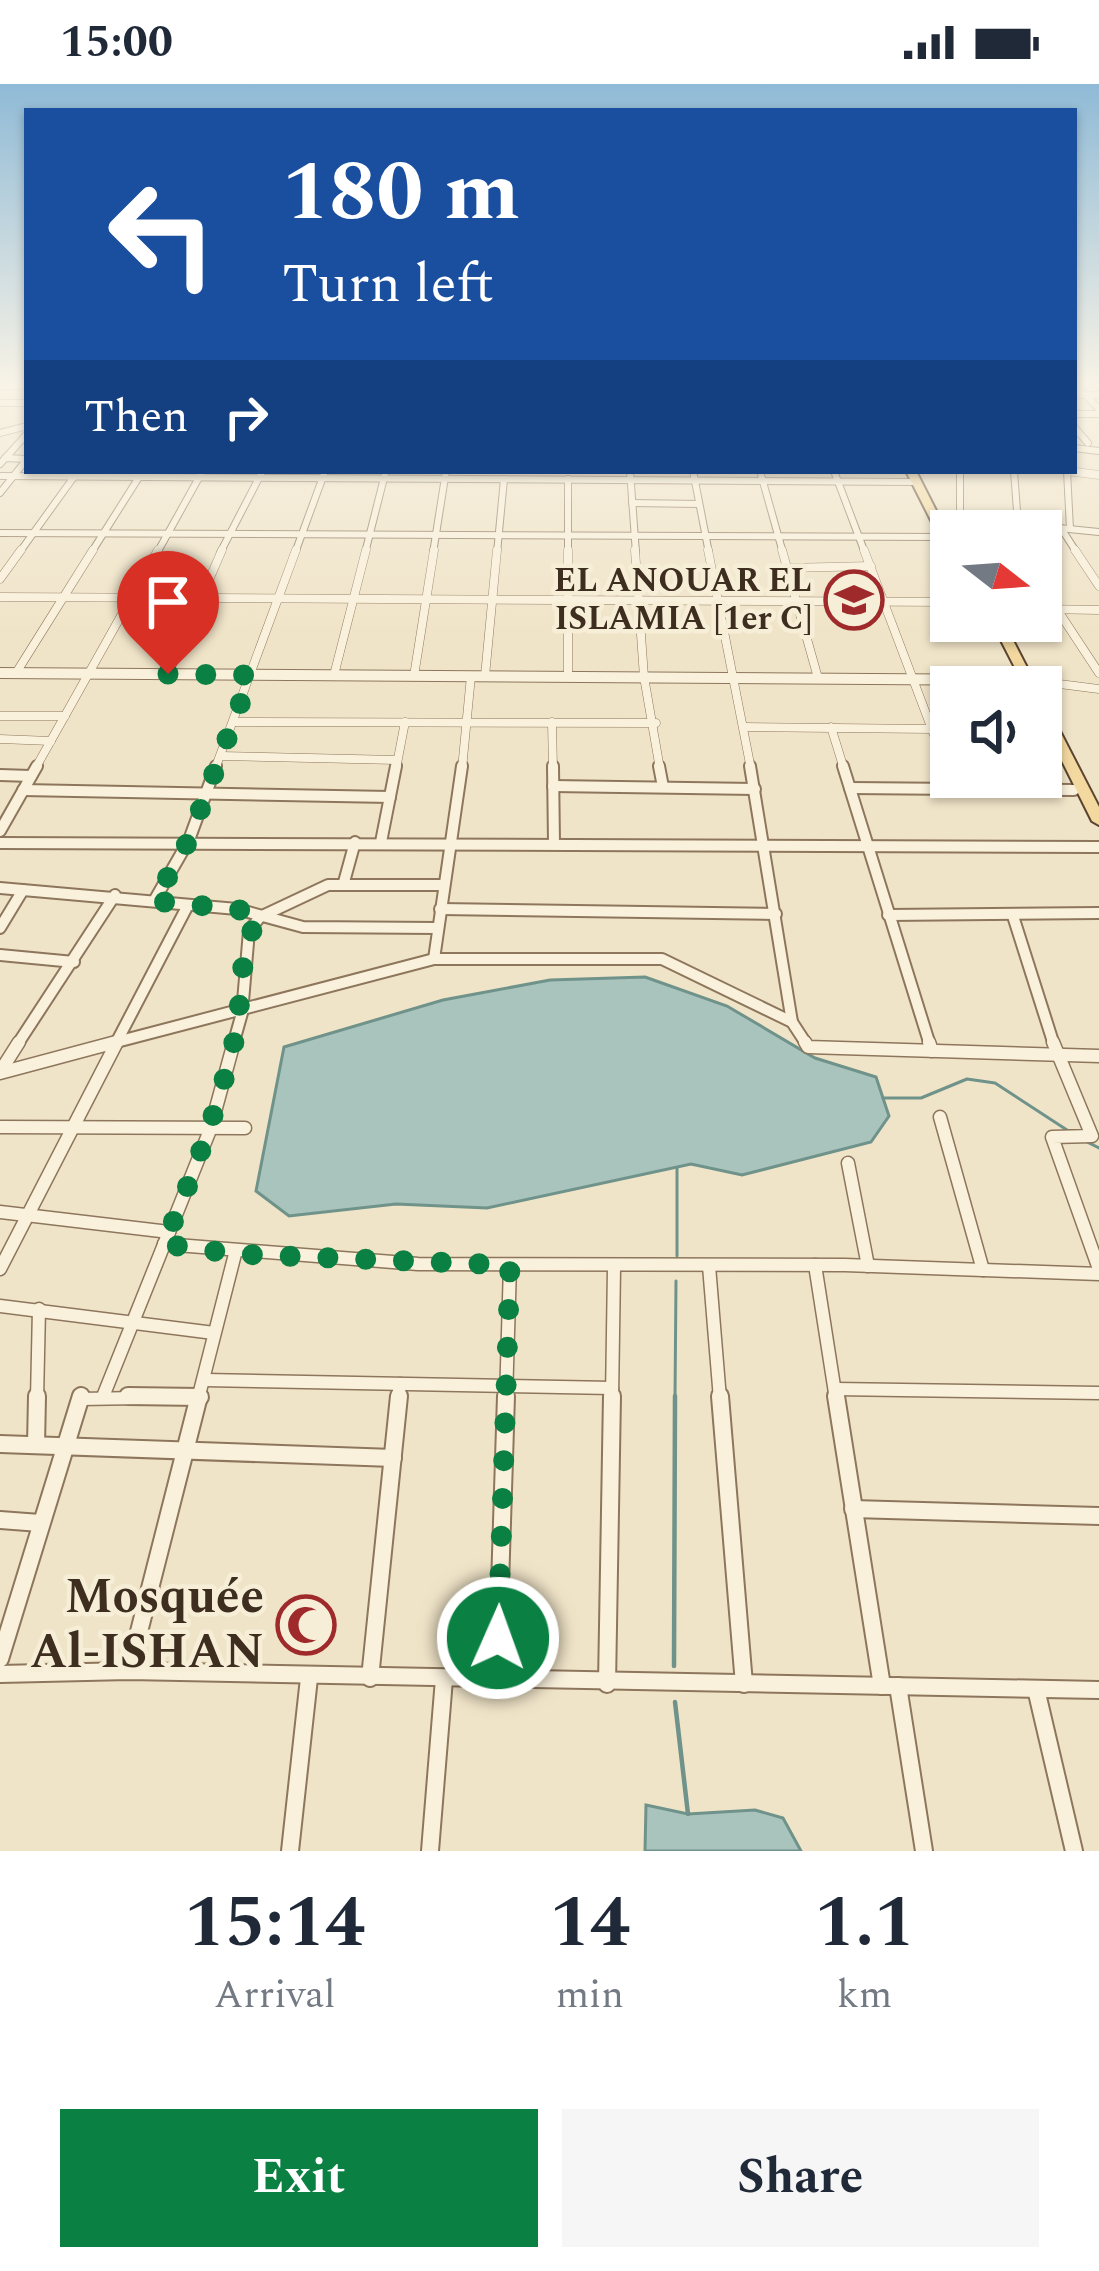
<!DOCTYPE html>
<html lang="en">
<head>
<meta charset="utf-8">
<style>
  :root { --surface:#fff; --page:#f6f6f7; --text:#1f2937; --muted:#747a83; --accent:#0b8043 }
  body { margin:0; font-family:Spectral,serif; background:var(--page); color:var(--text); height:100vh; display:flex; flex-direction:column; font-size:45px; white-space:nowrap }
  * { box-sizing:border-box; margin:0 }
  p { font-size:39px; color:var(--muted) }
  .icon { flex:none; width:66px; height:66px; fill:none; stroke:currentColor; stroke-width:2; stroke-linecap:round; stroke-linejoin:round }
  .map { position:relative; height:1767px; overflow:hidden }
  .sheet { display:flex; flex-direction:column; background:var(--surface); flex:1 }
  .sheet>* { flex:none }
  .guide { position:absolute; left:24px; top:24px; width:1053px; height:366px; border-radius:0px; box-shadow:0 3px 9px #0004; background:#1a4fa0; color:#fff; overflow:hidden }
  .needle { width:78px; rotate:107deg }
  .fabs { position:absolute; left:930px; top:426px; display:grid; gap:24px }
  .fabs a { display:grid; place-items:center; width:132px; height:132px; border-radius:0px; background:var(--surface); box-shadow:0 3px 9px #0004; font-size:60px }
  .pin { position:absolute; display:grid; place-items:center; width:102px; height:102px; color:#fff; margin:-123px -51px; border-radius:50% 50% 50% 0; rotate:-45deg; box-shadow:0 0 12px #0007 }
  .pin .icon { rotate:45deg }
  .me { position:absolute; width:132px; margin:-66px; rotate:2deg; stroke-linejoin:round; filter:drop-shadow(0 0 9px #0008) }
  .turn { display:flex; align-items:center; gap:42px; height:252px; padding:0 60px; font-size:54px }
  .turn .icon { width:156px; height:156px; stroke-width:2.5 }
  .turn b { display:block; font-size:84px; line-height:102px }
  .then { display:flex; align-items:center; height:114px; padding:0 60px; background:#0003; gap:24px; font-size:45px }
  .eta { display:flex; justify-content:space-evenly; align-items:center; height:204px; text-align:center }
  .eta b { font-size:72px; font-weight:700; line-height:84px }
  .button { display:flex; gap:24px; margin-top:auto; padding:24px 60px }
  .button a { flex:1; height:138px; border-radius:0px; background:var(--accent); color:#fff; font-size:48px; font-weight:700; line-height:138px; text-align:center }
  .button a+a { background:var(--page); color:var(--text) }
  .status { display:flex; justify-content:space-between; align-items:center; height:84px; padding:0 60px; background:var(--surface); direction:ltr }
  .status svg { height:33px; fill:currentColor }
  .map>svg:first-child { display:block }
  .water { fill:#a9c4bc; stroke:#6f938a; stroke-width:3 }
  .lines { fill:none; stroke-linecap:round; stroke-linejoin:round }
  .stream-far1 { stroke:#6f938a; stroke-width:3 }
  .stream { stroke:#6f938a; stroke-width:4.5 }
  .minor-far4-casing { stroke:#8d765c; stroke-width:8 }
  .minor-far3-casing { stroke:#8d765c; stroke-width:9 }
  .minor-far2-casing { stroke:#8d765c; stroke-width:14 }
  .minor-far1-casing { stroke:#8d765c; stroke-width:15 }
  .minor-casing { stroke:#8d765c; stroke-width:20 }
  .tertiary-far1-casing { stroke:#8d765c; stroke-width:9 }
  .tertiary-casing { stroke:#8d765c; stroke-width:12 }
  .primary-casing { stroke:#5b4430; stroke-width:4 }
  .minor-far4 { stroke:#faf1dc; stroke-width:6 }
  .minor-far3 { stroke:#faf1dc; stroke-width:8 }
  .minor-far2 { stroke:#faf1dc; stroke-width:10 }
  .minor-far1 { stroke:#faf1dc; stroke-width:12 }
  .minor { stroke:#faf1dc; stroke-width:16 }
  .tertiary-far1 { stroke:#faf1dc; stroke-width:8 }
  .tertiary { stroke:#faf1dc; stroke-width:10 }
  .primary { fill:#f3d9a0; fill-rule:evenodd }
  .route { stroke:#0b8043; stroke-width:21; stroke-dasharray:0 37.8 }
  .labels { text-anchor:middle; dominant-baseline:central; stroke-width:9; stroke-linejoin:round; paint-order:stroke }
  .far-poi-label { font-size:33px; font-weight:bold; fill:#3d2e20; stroke:#f7eed8; text-anchor:end }
  .near-poi-label { font-size:48px; font-weight:bold; fill:#3d2e20; stroke:#f7eed8; text-anchor:end }
</style>
</head>
<body>
<div class="status"><b>15:00</b><svg viewBox="0 0 49 12"><path d="M0 12V9h3v3zM5 12V6h3v6zM10 12V3h3v9zM15 12V0h3v12zM26 1h20v11H26zM47 4h2v5h-2z"/></svg></div>
<div class="map">
<svg width="1099" height="1767" viewBox="0 0 1099 1767">
  <rect width="100%" height="100%" fill="#f0e4c8"/>
  <!-- water -->
  <g class="water">
    <path d="M 645,893 L 727,922 L 815,974 L 876,993 L 889,1032 L 871,1058 L 742,1091 L 691,1080 L 487,1124 L 396,1120 L 289,1132 L 256,1107 L 284,963 L 443,916 L 550,896 Z"/>
    <path d="M 646,1721 L 688,1730 L 755,1726 L 783,1734 L 801,1767 L 645,1767 Z"/>
  </g>
  <g class="lines">
    <!-- stream-far1 -->
    <g class="stream-far1">
      <path d="M 883,1014 L 921,1014 L 967,995 L 995,999 L 1067,1046"/>
      <path d="M 1085,1057 L 1099,1064"/>
      <path d="M 677,1084 L 677,1172"/>
      <path d="M 675,1315 L 676,1197"/>
    </g>
    <!-- stream -->
    <g class="stream">
      <path d="M 674,1582 L 675,1312"/>
      <path d="M 675,1618 L 688,1730"/>
    </g>
    <defs>
      <g id="minor-far4">
        <path d="M 1074,299 L 1099,325"/>
        <path d="M 0,302 L 27,302"/>
        <path d="M 1074,311 L 1099,311"/>
        <path d="M 0,319 L 27,319"/>
        <path d="M 1074,330 L 1099,330"/>
        <path d="M 1074,343 L 1088,359"/>
        <path d="M 0,349 L 27,342"/>
        <path d="M 1074,364 L 1099,367"/>
        <path d="M 0,380 L 27,350"/>
        <path d="M 630,387 L 636,469"/>
        <path d="M 693,387 L 709,469"/>
        <path d="M 760,387 L 783,469"/>
        <path d="M 834,387 L 865,469"/>
        <path d="M 960,387 L 960,434"/>
        <path d="M 1014,387 L 1018,440"/>
        <path d="M 1067,387 L 1070,445"/>
        <path d="M 0,392 L 917,398"/>
        <path d="M 568,395 L 568,469"/>
        <path d="M 0,409 L 27,375 L 5,374"/>
        <path d="M 632,419 L 699,420"/>
        <path d="M 947,433 L 1099,448"/>
        <path d="M 1061,444 L 1077,469"/>
        <path d="M 0,449 L 944,453"/>
        <path d="M 19,469 L 76,390"/>
        <path d="M 91,469 L 141,390"/>
        <path d="M 157,469 L 201,390"/>
        <path d="M 220,469 L 261,390"/>
        <path d="M 295,469 L 324,390"/>
        <path d="M 365,469 L 385,390"/>
        <path d="M 433,469 L 446,387"/>
        <path d="M 497,469 L 504,395"/>
      </g>
      <g id="minor-far3">
        <path d="M 568,466 L 568,592"/>
        <path d="M 635,466 L 644,593 L 660,685"/>
        <path d="M 708,466 L 751,685"/>
        <path d="M 782,466 L 818,594"/>
        <path d="M 864,466 L 947,685"/>
        <path d="M 1075,466 L 1099,502"/>
        <path d="M 787,484 L 871,482"/>
        <path d="M 0,495 L 21,466"/>
        <path d="M 1041,501 L 1099,589"/>
        <path d="M 0,513 L 951,518"/>
        <path d="M 1041,525 L 1099,526"/>
        <path d="M 16,589 L 93,466"/>
        <path d="M 168,590 L 222,466"/>
        <path d="M 334,591 L 366,466"/>
        <path d="M 414,592 L 434,466"/>
        <path d="M 485,592 L 497,466"/>
        <path d="M 1028,596 L 1099,605"/>
        <path d="M 0,632 L 65,632"/>
        <path d="M 234,638 L 656,639"/>
        <path d="M 552,638 L 553,685"/>
        <path d="M 744,643 L 932,645"/>
        <path d="M 831,643 L 844,685"/>
        <path d="M 0,655 L 51,657"/>
        <path d="M 221,672 L 397,676"/>
        <path d="M 35,685 L 158,466"/>
        <path d="M 215,685 L 296,466"/>
        <path d="M 396,685 L 405,638"/>
        <path d="M 462,685 L 471,592"/>
      </g>
      <g id="minor-far2">
        <path d="M 553,682 L 554,759"/>
        <path d="M 659,682 L 663,703"/>
        <path d="M 750,682 L 792,938"/>
        <path d="M 843,682 L 930,961"/>
        <path d="M 946,682 L 955,705"/>
        <path d="M 0,691 L 31,692"/>
        <path d="M 553,702 L 755,705"/>
        <path d="M 850,704 L 1074,706"/>
        <path d="M 23,706 L 390,713"/>
        <path d="M 0,747 L 37,682"/>
        <path d="M 381,758 L 396,682"/>
        <path d="M 0,759 L 1099,763"/>
        <path d="M 344,798 L 355,758"/>
        <path d="M 0,804 L 237,825 L 303,843 L 437,844"/>
        <path d="M 154,817 L 189,756 L 216,682"/>
        <path d="M 440,825 L 776,830"/>
        <path d="M 888,831 L 1099,829"/>
        <path d="M 1013,832 L 1054,961"/>
        <path d="M 0,844 L 23,806"/>
        <path d="M 0,871 L 74,878"/>
        <path d="M 434,875 L 462,682"/>
        <path d="M 17,961 L 115,811"/>
        <path d="M 105,961 L 434,875 L 662,875 L 792,938 L 807,961"/>
        <path d="M 115,961 L 188,821"/>
        <path d="M 233,961 L 242,929 L 249,847 L 260,833 L 328,801 L 444,801"/>
      </g>
      <g id="minor-far1">
        <path d="M 805,958 L 808,963 L 1099,972"/>
        <path d="M 929,958 L 932,967"/>
        <path d="M 1053,958 L 1092,1052 L 1052,1053 L 1099,1185"/>
        <path d="M 0,988 L 19,958"/>
        <path d="M 0,989 L 116,958"/>
        <path d="M 940,1033 L 983,1186"/>
        <path d="M 0,1043 L 245,1044"/>
        <path d="M 848,1079 L 868,1182"/>
        <path d="M 0,1128 L 169,1148"/>
        <path d="M 164,1160 L 418,1180 L 845,1181 L 1099,1190"/>
        <path d="M 815,1181 L 836,1315"/>
        <path d="M 709,1182 L 720,1315"/>
        <path d="M 0,1185 L 117,958"/>
        <path d="M 0,1222 L 214,1249"/>
        <path d="M 205,1296 L 612,1304"/>
        <path d="M 835,1305 L 1099,1309"/>
        <path d="M 104,1310 L 210,1046 L 234,958"/>
        <path d="M 37,1315 L 39,1225"/>
        <path d="M 80,1315 L 200,1313"/>
        <path d="M 198,1315 L 235,1170"/>
        <path d="M 398,1315 L 400,1300"/>
        <path d="M 506,1315 L 510,1182"/>
        <path d="M 612,1315 L 614,1184"/>
      </g>
      <g id="minor">
        <path d="M 128,1312 L 200,1313"/>
        <path d="M 720,1312 L 744,1600"/>
        <path d="M 836,1312 L 882,1602"/>
        <path d="M 0,1360 L 393,1374"/>
        <path d="M 36,1361 L 37,1312"/>
        <path d="M 853,1425 L 1099,1432"/>
        <path d="M 0,1436 L 40,1439"/>
        <path d="M 0,1575 L 81,1312"/>
        <path d="M 129,1587 L 199,1312"/>
        <path d="M 0,1590 L 129,1587 L 1099,1606"/>
        <path d="M 370,1594 L 399,1312"/>
        <path d="M 497,1596 L 506,1312"/>
        <path d="M 607,1600 L 612,1312"/>
        <path d="M 898,1602 L 924,1767"/>
        <path d="M 1036,1605 L 1074,1767"/>
        <path d="M 290,1767 L 309,1594"/>
        <path d="M 430,1767 L 444,1595"/>
      </g>
      <path id="tertiary-far1" d="M 1068,387 L 1099,391"/>
      <path id="tertiary" d="M 0,589 L 1028,596"/>
      <g id="primary">
        <path d="M 906,387 L 916,387 L 951,456 L 951,469 L 946,466 Z"/>
        <path d="M 991,537 L 1003,537 L 1037,603 L 1025,603 Z"/>
        <path d="M 1041,618 L 1047,622 L 1099,723 L 1099,741 L 1092,737 L 1041,635 Z"/>
      </g>
    </defs>
    <!-- minor-far4 casing -->
    <use href="#minor-far4" class="minor-far4-casing"/>
    <!-- minor-far3 casing -->
    <use href="#minor-far3" class="minor-far3-casing"/>
    <!-- minor-far2 casing -->
    <use href="#minor-far2" class="minor-far2-casing"/>
    <!-- minor-far1 casing -->
    <use href="#minor-far1" class="minor-far1-casing"/>
    <!-- minor casing -->
    <use href="#minor" class="minor-casing"/>
    <!-- tertiary-far1 casing -->
    <use href="#tertiary-far1" class="tertiary-far1-casing"/>
    <!-- tertiary casing -->
    <use href="#tertiary" class="tertiary-casing"/>
    <!-- primary casing -->
    <use href="#primary" class="primary-casing"/>
    <!-- minor-far4 -->
    <use href="#minor-far4" class="minor-far4"/>
    <!-- minor-far3 -->
    <use href="#minor-far3" class="minor-far3"/>
    <!-- minor-far2 -->
    <use href="#minor-far2" class="minor-far2"/>
    <!-- minor-far1 -->
    <use href="#minor-far1" class="minor-far1"/>
    <!-- minor -->
    <use href="#minor" class="minor"/>
    <!-- tertiary-far1 -->
    <use href="#tertiary-far1" class="tertiary-far1"/>
    <!-- tertiary -->
    <use href="#tertiary" class="tertiary"/>
    <!-- primary -->
    <use href="#primary" class="primary"/>
  </g>
  <!-- sky -->
  <linearGradient id="sky" x2="0" y2="1"><stop stop-color="#8fbad6"/><stop offset="0.55" stop-color="#f8f3e6"/><stop offset="1" stop-color="#f8f3e6" stop-opacity="0"/></linearGradient>
  <rect width="1099" height="546" fill="url(#sky)"/>
  <g class="lines">
    <!-- route -->
    <path class="route" d="M 168,590 L 251,591 L 189,756 L 154,817 L 237,825 L 260,833 C 236,865 244,919 234,958 C 217,1028 192,1094 164,1160 L 235,1170 L 510,1181 L 498,1554"/>
  </g>
  <!-- icons -->
  <defs>
    <symbol id="school-ring" viewBox="-11 -11 22 22"><circle r="9.5" fill="#f7eed8" stroke="#9e2a2b" stroke-width="1.5"/><path d="M0-5L7-2L0 1L-7-2ZM-4 1L0 2.5L4 1V4Q0 6-4 4Z" fill="#9e2a2b"/></symbol>
    <symbol id="mosque-ring" viewBox="-11 -11 22 22"><circle r="9.5" fill="#f7eed8" stroke="#9e2a2b" stroke-width="1.5"/><path d="M3.5-4.9A6 6 0 1 0 3.5 4.9A5 5 0 1 1 3.5-4.9Z" fill="#9e2a2b"/></symbol>
  </defs>
  <g fill-rule="evenodd">
    <use href="#school-ring" x="821" y="483" width="66" height="66"/>
    <use href="#mosque-ring" x="273" y="1508" width="66" height="66"/>
  </g>
  <g class="labels">
    <!-- far-poi labels -->
    <g class="far-poi-label">
      <text x="812" y="497">EL ANOUAR EL<tspan x="812" dy="38">ISLAMIA [1er C]</tspan></text>
    </g>
    <!-- near-poi labels -->
    <g class="near-poi-label">
      <text x="264" y="1513">Mosquée<tspan x="264" dy="55">Al-ISHAN</tspan></text>
    </g>
  </g>
</svg>
<div class="fabs">
<a><svg class="needle" viewBox="-14 -14 28 28"><path d="M0-13l5 13h-10z" fill="#e53935"/><path d="M0 13l5-13h-10z" fill="#747a83"/></svg></a>
<a><svg class="icon" aria-label="sound" viewBox="0 0 24 24"><path d="M4 9h4l5-4v14l-5-4H4zM17 9q2 3 0 6"/></svg></a>
</div>
<div class="pin" style="left:168px;top:590px;background:#d93025"><svg class="icon" aria-label="arrive" viewBox="0 0 24 24"><path d="M6 21V4h12l-3 4 3 4H6"/></svg></div>
<svg class="me" style="left:498px;top:1554px" viewBox="-20 -20 40 40"><circle r="17" fill="#0b8043" stroke="#fff" stroke-width="3"/><path d="M0-11L8 9 0 5-8 9z" fill="#fff"/></svg>
<div class="guide">
<div class="turn"><svg class="icon" aria-label="left" viewBox="0 0 24 24"><path d="M17 20v-9H6M10 6l-5 5 5 5"/></svg><div><b>180 m</b>Turn left</div></div>
<div class="then">Then<svg class="icon" aria-label="right" viewBox="0 0 24 24"><path d="M7 20v-9h11M14 6l5 5-5 5"/></svg></div>
</div>
</div>
<section class="sheet">
<div class="eta">
<div><b>15:14</b><p>Arrival</p></div>
<div><b>14</b><p>min</p></div>
<div><b>1.1</b><p>km</p></div>
</div>
<div class="button"><a>Exit</a><a>Share</a></div>
</section>
</body>
</html>
